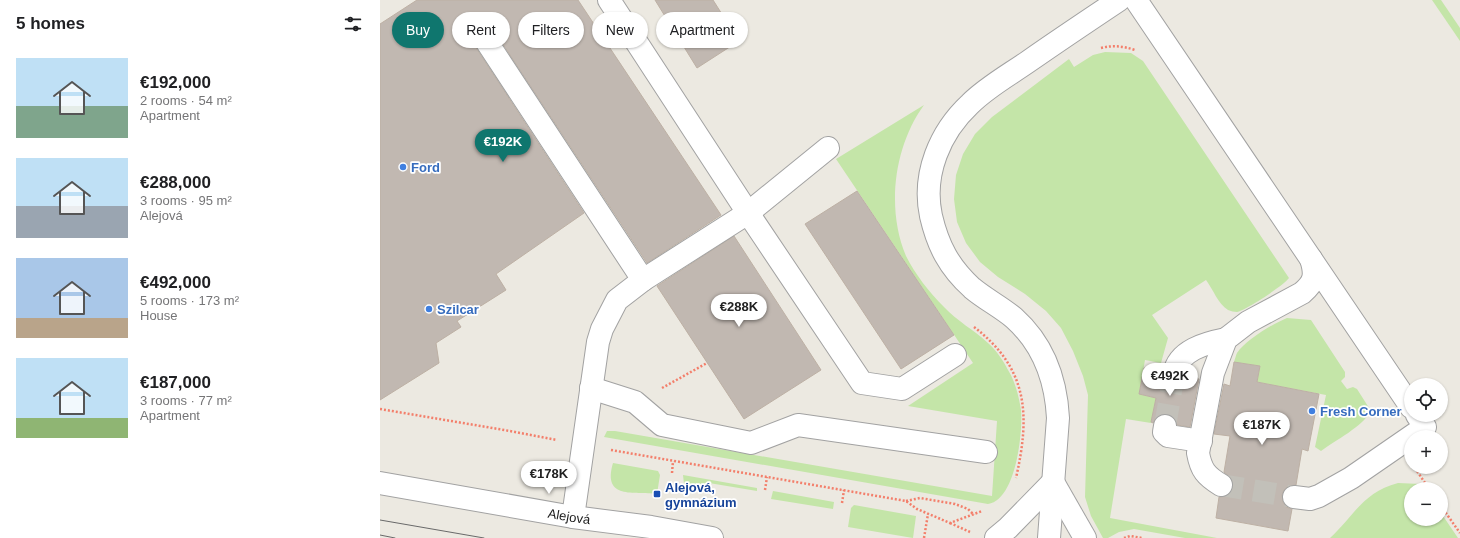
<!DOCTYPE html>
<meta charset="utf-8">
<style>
:root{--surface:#fff;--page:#f2f2f2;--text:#202124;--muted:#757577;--accent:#0f766e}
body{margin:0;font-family:Arial,sans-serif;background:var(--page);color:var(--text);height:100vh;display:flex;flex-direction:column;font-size:15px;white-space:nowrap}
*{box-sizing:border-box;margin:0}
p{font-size:13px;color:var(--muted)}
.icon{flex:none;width:22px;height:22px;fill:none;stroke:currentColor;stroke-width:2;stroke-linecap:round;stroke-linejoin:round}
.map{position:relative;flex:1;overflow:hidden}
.sheet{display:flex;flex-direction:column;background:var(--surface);width:380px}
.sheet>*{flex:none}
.hud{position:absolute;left:12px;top:12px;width:380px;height:36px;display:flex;gap:8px}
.tools{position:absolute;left:1024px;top:378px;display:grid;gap:8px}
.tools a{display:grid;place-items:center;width:44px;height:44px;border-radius:50%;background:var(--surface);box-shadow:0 1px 3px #0004;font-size:20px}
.price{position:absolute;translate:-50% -34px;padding:0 9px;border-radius:14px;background:#fff;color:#222;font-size:13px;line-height:26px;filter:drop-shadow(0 1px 2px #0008)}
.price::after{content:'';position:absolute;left:50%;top:24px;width:12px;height:9px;margin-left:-6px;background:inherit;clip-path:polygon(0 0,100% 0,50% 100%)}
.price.active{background:var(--accent);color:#fff}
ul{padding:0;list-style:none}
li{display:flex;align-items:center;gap:12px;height:100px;padding:0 16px}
li span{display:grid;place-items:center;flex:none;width:112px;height:80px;border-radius:0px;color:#555}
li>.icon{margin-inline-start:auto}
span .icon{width:48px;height:48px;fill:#fffc;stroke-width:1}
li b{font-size:17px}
h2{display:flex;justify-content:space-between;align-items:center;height:48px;padding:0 16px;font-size:17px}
.chip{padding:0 14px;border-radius:18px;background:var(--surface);box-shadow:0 1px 3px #0004;font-size:14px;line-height:36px}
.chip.active{background:var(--accent);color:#fff}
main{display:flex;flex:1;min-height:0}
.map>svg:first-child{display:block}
.grass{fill:#c4e5a8}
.building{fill:#c1b8b1;stroke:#bdb0a4}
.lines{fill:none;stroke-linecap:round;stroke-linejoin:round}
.minor-tunnel{stroke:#c2c0b9;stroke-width:22;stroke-dasharray:22 11;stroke-linecap:butt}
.minor-casing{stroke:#a2a2a2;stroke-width:24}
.path{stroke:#f37f6b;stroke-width:2.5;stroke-dasharray:2 2;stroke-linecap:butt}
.minor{stroke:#fff;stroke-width:22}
.tram{stroke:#696969;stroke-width:1}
.shop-dot{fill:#3f7fe0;stroke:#fff;stroke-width:1.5}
.transit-dot{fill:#1a4fb4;stroke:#fff;stroke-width:1.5}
.labels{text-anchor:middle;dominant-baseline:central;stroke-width:3.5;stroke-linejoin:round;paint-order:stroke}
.shop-label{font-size:13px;font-weight:bold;fill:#366cbe;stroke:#fff;text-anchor:start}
.transit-label{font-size:13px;font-weight:bold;fill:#164399;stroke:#fff;text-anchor:start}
.street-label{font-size:13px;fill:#1b1b1b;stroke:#fff}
</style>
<main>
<section class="sheet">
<h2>5 homes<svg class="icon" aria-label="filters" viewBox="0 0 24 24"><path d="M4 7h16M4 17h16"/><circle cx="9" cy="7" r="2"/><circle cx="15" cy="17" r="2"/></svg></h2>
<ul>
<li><span style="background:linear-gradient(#bfe0f5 60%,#7fa58c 0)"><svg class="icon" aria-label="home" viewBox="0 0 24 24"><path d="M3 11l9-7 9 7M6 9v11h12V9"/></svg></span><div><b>€192,000</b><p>2 rooms · 54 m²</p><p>Apartment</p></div></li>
<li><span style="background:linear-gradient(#bfe0f5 60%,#9aa5b1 0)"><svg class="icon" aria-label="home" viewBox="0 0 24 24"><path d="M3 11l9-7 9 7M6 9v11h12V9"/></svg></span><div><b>€288,000</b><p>3 rooms · 95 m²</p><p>Alejová</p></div></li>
<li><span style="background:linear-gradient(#a9c7e8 75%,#b9a48a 0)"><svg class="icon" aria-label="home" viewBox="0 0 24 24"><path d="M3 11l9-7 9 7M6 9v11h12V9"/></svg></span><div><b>€492,000</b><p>5 rooms · 173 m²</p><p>House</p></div></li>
<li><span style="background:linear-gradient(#bfe0f5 75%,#8fb573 0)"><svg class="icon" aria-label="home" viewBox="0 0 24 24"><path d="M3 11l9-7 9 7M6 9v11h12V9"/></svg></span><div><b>€187,000</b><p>3 rooms · 77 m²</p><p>Apartment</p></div></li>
</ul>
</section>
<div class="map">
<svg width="1080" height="538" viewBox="0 0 1080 538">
<rect width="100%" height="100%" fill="#ece9e1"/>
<g class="grass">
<polygon points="1052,0 1061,0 1080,28 1080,41"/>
<path d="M725 52 751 53 763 61 909 278C903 286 866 310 857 312 854 312 851 311 848 310 838 304 833 289 826 280L772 315 788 338 781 363 765 360 759 394 776 398 771 423 746 419 730 518 837 538H805L754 529 739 532 728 538H723L711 516 705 497 708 395 703 376 693 351 681 328 666 311 645 294 618 277 600 262 586 243 577 222 574 199 576 175 583 154 595 134 612 117 689 59 694 67 713 55Z"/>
<path d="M544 105C514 146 506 209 526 256 535 274 549 292 564 307 577 321 594 330 608 343 616 350 623 360 628 370 635 381 639 397 641 410 643 432 636 500 608 504L224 437 227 431H235L612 496 617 421 528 406 593 363 456 159Z"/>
<path d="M907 318 931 320 965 372V377L961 381 967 389 973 387 977 389 991 411C982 427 956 440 941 451L935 447 946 395 877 382 880 366 854 362C855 359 856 355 857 353 866 340 892 324 907 318Z"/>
<path d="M233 463 278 471 280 475 277 494C254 491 222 500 233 463Z"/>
<polygon points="303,475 377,488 377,491 329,483 328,488 304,484"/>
<path d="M1018 483 1041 484 1045 489H1031V519H1061V513L1078 538H950C974 516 983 492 1018 483Z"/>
<polygon points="393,491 454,502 453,509 391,499"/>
<polygon points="474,505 536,516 533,538 468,527 471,508"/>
</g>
<g class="building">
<polygon points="37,0 198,0 341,215 267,263 107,20 102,16 96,15 90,16 86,22 85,28 87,34 204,213 116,274 126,290 77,321 81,327 56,343 59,363 0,400 0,24"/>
<polygon points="275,0 333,0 359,41 317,68"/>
<polygon points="477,191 574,335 521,369 425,224"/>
<polygon points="354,236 441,370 364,419 277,286"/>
<polygon points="854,362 880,366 877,382 939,394 928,451 922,449 916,485 909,486 904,490 902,495 903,502 906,507 912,509 908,531 836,518 839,497 847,496 852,491 853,486 852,479 844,472 850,436 834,434 844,384 850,386"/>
<polygon points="764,368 782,372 782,377 785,382 791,386 797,386 802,383 806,377 819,379 810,427 797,425 793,417 787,414 780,414 776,418 773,423 771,422 776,398 759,394"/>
</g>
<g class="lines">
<g class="minor-tunnel">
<polyline points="785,426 794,374"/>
<polyline points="841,485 914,497"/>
</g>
<defs>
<g id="minor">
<polyline points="229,0 368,213 482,383 522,389 575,355"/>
<polyline points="756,0 1031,407"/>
<polyline points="97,27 263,280"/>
<path d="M794 374C798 350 826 343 846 339"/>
<polyline points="211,388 255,402 282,425 371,443 418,425 606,452"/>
<polyline points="785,426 784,432 788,436 821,441"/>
<polyline points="673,482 705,538"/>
<path id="s1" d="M0 483 193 517 271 527 332 538"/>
<path d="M841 485C826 476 821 470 818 453L833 373 846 339 868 322 922 293C935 282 936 275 931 259"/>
<polyline points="914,497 930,499 939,496 971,478 1045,427 1037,415"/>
<polyline points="193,517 218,342 222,329 237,300 263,280 368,213 448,148"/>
<polyline points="616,538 628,528 673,482"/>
<path d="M669 538 678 418C676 380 663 344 634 318 621 307 605 299 592 288 569 267 558 246 551 216 542 174 560 132 590 104 607 87 629 75 649 61 679 40 709 20 739 0"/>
</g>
</defs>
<use href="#minor" class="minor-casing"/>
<g class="path">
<path d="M721 48C733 45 743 46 755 50"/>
<path d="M594 327C649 369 650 416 636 478"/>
<polyline points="282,388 327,363"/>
<polyline points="0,409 130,431 177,440"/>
<polyline points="231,450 526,501 537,509 570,523 602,511"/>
<polyline points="1035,468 1049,489"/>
<polyline points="292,473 293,461"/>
<polyline points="385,490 387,477"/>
<polyline points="526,501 540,498 575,504 588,509 594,515"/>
<polyline points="462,503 464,490"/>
<polyline points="1061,506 1080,533"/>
<polyline points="570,523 590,532"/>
<polyline points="544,538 548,514"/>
<polyline points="744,538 750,536 762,538"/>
</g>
<use href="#minor" class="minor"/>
<g class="tram">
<polyline points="0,520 104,538"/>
<polyline points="0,535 15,538"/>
</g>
</g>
<g class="shop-dot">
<circle cx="23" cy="167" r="4"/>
<circle cx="49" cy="309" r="4"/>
<circle cx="932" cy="411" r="4"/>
</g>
<rect class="transit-dot" x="273" y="490" width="8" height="8" rx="2"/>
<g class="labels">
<g class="shop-label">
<text x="31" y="167">Ford</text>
<text x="57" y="309">Szilcar</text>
<text x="940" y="411">Fresh Corner</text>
</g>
<g class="transit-label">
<text x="285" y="487">Alejová,<tspan x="285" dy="15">gymnázium</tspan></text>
</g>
<g class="street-label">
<text stroke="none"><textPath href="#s1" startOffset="192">Alejová</textPath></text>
</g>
</g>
</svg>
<div class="tools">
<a><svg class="icon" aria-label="locate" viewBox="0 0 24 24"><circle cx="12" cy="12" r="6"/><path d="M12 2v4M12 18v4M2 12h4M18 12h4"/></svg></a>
<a>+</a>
<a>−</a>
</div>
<b class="price active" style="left:123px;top:163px">€192K</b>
<b class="price" style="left:359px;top:328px">€288K</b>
<b class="price" style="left:790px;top:397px">€492K</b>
<b class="price" style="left:882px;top:446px">€187K</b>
<b class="price" style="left:169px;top:495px">€178K</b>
<div class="hud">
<a class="chip active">Buy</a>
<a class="chip">Rent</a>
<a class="chip">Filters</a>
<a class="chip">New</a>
<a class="chip">Apartment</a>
</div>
</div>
</main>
